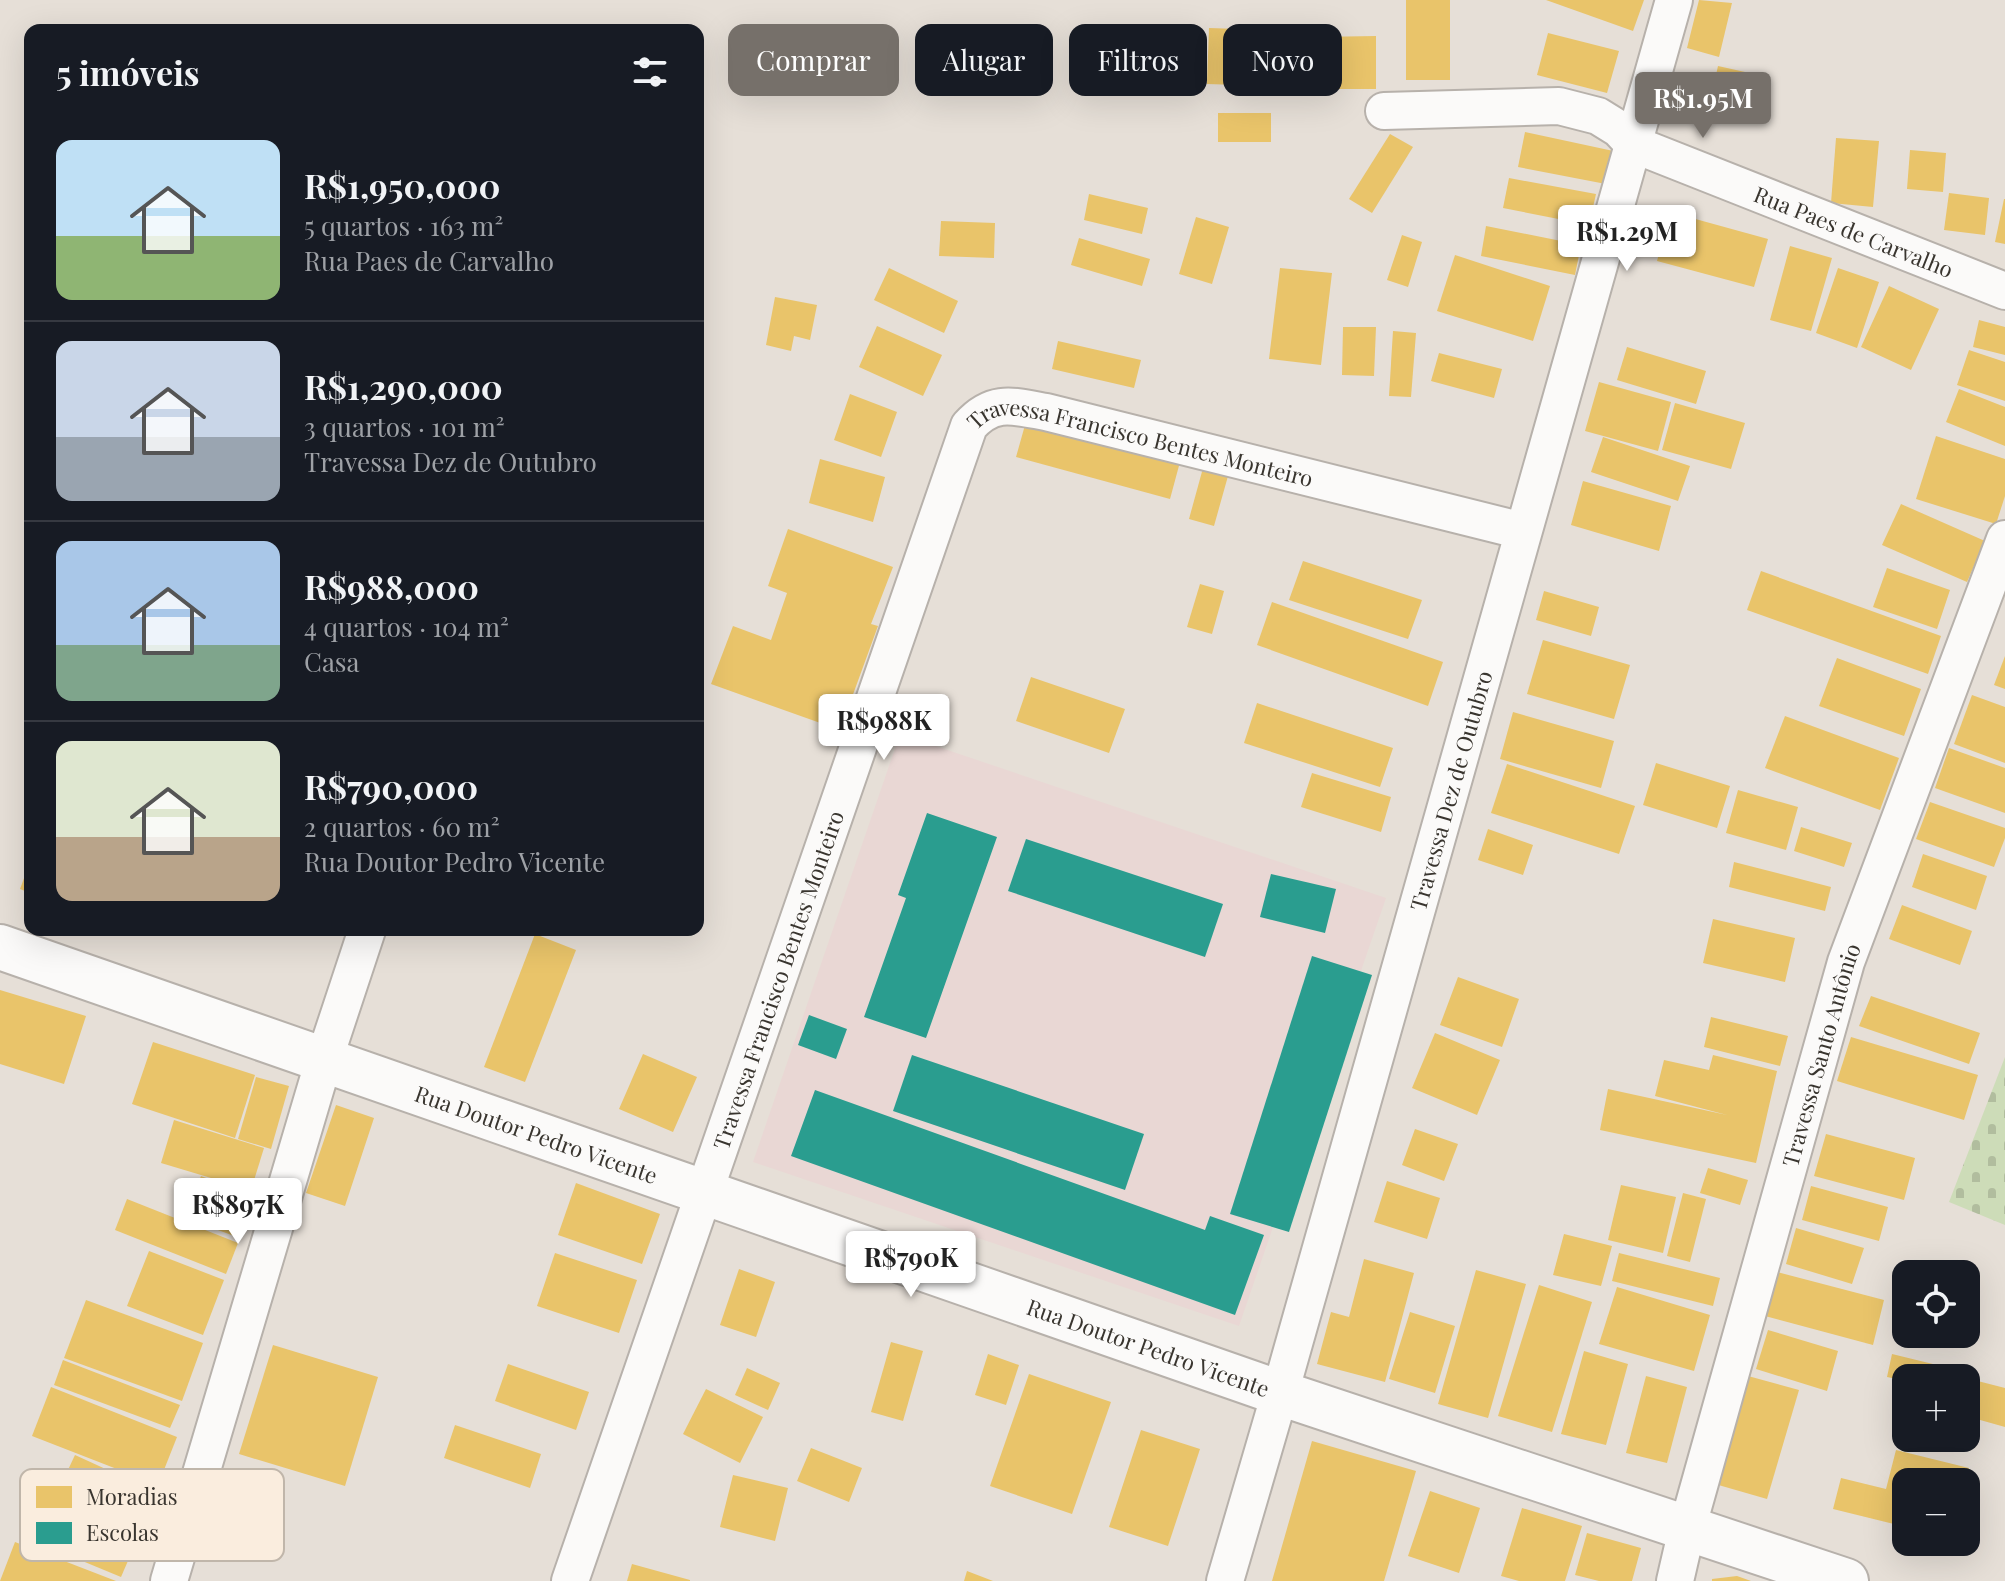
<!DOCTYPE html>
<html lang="pt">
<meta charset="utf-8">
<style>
:root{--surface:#171b24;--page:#20242c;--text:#f1f3f6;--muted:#9ea1a6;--line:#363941;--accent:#76706a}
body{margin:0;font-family:"Playfair Display",serif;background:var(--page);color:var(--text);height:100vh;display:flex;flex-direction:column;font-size:30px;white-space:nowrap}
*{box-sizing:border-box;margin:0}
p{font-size:26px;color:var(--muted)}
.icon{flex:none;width:44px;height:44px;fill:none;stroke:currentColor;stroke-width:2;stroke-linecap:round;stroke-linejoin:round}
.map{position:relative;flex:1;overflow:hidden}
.sheet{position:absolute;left:24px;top:24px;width:680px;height:912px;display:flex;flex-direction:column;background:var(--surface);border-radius:16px;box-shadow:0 8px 32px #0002}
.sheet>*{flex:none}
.hud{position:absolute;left:728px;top:24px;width:760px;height:72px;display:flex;gap:16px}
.buttons{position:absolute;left:1892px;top:1260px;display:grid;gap:16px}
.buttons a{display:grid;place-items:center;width:88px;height:88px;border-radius:16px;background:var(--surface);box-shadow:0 8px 32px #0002;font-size:40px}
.price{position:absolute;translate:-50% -68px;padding:0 18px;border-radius:8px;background:#fff;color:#222;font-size:26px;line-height:52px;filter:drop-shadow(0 2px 4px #0008)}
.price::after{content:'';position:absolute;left:50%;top:48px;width:24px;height:18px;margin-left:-12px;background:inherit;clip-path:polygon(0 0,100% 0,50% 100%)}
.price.active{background:var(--accent);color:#fff}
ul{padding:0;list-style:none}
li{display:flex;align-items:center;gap:24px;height:200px;padding:0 32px}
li+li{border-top:2px solid var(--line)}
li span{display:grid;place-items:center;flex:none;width:224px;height:160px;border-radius:16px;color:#555}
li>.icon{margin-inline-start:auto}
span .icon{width:96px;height:96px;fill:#fffc;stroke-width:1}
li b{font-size:34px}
h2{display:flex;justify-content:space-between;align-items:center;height:96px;padding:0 32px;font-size:34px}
.pill{padding:0 28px;border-radius:16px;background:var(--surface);box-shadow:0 8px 32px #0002;font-size:28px;line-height:72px}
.pill.active{background:var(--accent);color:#fff}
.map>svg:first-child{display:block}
.education{fill:#e9d7d4}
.cemetery{fill:url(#cemetery-stones)}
.homes{fill:#e9c46a}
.schools{fill:#2a9d8f}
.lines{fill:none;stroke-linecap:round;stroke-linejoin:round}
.street-casing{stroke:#b7b1ab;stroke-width:40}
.secondary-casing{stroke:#b7b1ab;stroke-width:48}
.street{stroke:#fbfaf9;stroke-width:36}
.secondary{stroke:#fbfaf9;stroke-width:44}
.labels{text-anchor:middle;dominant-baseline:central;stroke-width:8;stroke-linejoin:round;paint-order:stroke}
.street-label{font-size:22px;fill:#39352f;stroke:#faedde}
.key{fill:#faedde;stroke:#c0b6aa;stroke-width:2}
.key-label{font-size:22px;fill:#39352f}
</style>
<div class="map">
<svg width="2005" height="1581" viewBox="0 0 2005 1581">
<defs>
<pattern id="cemetery-stones" width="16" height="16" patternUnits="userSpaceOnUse" patternTransform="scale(2)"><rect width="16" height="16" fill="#cddcb8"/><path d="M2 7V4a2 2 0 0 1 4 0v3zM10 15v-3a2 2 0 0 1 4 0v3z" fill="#b1bd9e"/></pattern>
</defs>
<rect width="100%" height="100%" fill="#e6dfd7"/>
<polygon class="education" points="900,734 1386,898 1239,1326 753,1162"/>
<polygon class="cemetery" points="2005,1057 2005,1225 1949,1202"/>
<g class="homes">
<rect x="1406" y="0" width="44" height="80"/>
<polygon points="1546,0 1644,0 1633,31"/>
<polygon points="1699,0 1732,3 1719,57 1687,48"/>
<polygon points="1209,28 1269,30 1268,86 1207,84"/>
<polygon points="1548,33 1619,51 1607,93 1537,75"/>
<polygon points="1376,36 1376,89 1317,89 1317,37"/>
<polygon points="1718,66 1763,76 1753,121 1708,111"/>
<rect x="1218" y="113" width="53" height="29"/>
<polygon points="1525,132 1618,152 1611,185 1518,167"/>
<polygon points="1390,134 1413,147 1372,213 1349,199"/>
<polygon points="1836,138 1879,141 1873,207 1831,203"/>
<polygon points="1910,150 1946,153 1943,192 1907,189"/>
<polygon points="1509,178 1596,194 1589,225 1503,208"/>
<polygon points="1949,193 1989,198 1985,235 1944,230"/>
<polygon points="1089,194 1148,208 1142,234 1084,220"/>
<polygon points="2004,199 2005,199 2005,244 1995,242"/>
<polygon points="1670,212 1768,239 1754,287 1657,261"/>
<polygon points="1196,217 1229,227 1212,284 1179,274"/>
<polygon points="941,221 995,223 994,258 939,256"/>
<polygon points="1486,226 1581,245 1575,275 1481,256"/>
<polygon points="1402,235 1422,242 1408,287 1387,280"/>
<polygon points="1079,238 1150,259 1142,286 1071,265"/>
<polygon points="1790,246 1832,258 1811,331 1770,320"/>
<polygon points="1455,255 1550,286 1533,341 1437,311"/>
<polygon points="889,268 958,301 944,333 874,300"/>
<polygon points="1280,268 1332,273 1321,365 1269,359"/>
<polygon points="1838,268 1879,282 1857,348 1816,333"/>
<polygon points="1889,286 1939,309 1911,370 1861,347"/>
<polygon points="775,297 817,305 810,340 794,336 791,351 766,345"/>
<polygon points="1979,320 2005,327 2005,355 1973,347"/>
<polygon points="877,326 942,355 923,396 859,367"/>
<polygon points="1343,327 1376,327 1374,376 1342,375"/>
<polygon points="1393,331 1416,333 1411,397 1389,396"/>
<polygon points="1058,341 1141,360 1134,388 1052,369"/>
<polygon points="1627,347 1706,371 1696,404 1617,380"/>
<polygon points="1969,350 2005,362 2005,401 1957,385"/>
<polygon points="1439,353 1502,369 1494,398 1431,381"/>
<polygon points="1599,382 1671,402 1658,451 1585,431"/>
<polygon points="1959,389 2005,407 2005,446 1946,422"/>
<polygon points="850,394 897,412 881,457 834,440"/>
<polygon points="1675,403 1745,423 1731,469 1662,450"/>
<polygon points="1027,418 1180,462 1170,499 1016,457"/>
<polygon points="1936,436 2005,459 2005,496 1996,524 1916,499"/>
<polygon points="1603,437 1690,466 1678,501 1591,472"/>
<polygon points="820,459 885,477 873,522 809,503"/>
<polygon points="1203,468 1228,476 1214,526 1189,519"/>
<polygon points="1583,481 1671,506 1659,551 1571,525"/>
<polygon points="1901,504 1985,541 1967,582 1882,545"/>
<polygon points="788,529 893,567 871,624 878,626 840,730 711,684 733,626 771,640 787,593 768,586"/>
<polygon points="1303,561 1422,600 1408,639 1289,600"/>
<polygon points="1887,568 1950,590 1937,629 1873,607"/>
<polygon points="1761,571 1941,636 1928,674 1747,610"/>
<polygon points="1200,584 1224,591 1212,634 1187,627"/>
<polygon points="1544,591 1599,607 1591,636 1536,620"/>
<polygon points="1272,602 1443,662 1428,706 1257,645"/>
<polygon points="1543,640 1630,665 1614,719 1527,694"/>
<polygon points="2005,656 2005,689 1994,685"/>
<polygon points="1837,658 1921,689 1904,736 1819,706"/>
<polygon points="1031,677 1125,709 1109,753 1016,721"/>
<polygon points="1972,695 2005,707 2005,763 1954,744"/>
<polygon points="1257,703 1393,748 1380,787 1244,743"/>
<polygon points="1513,712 1614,741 1601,788 1500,759"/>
<polygon points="1785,716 1899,758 1880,810 1765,768"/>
<polygon points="1949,748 2005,768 2005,813 1935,788"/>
<polygon points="1656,763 1730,786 1717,828 1643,805"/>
<polygon points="1507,764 1635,806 1619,854 1491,813"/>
<polygon points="1312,773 1391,797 1381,832 1301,807"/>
<polygon points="1738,790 1798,807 1786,850 1726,833"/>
<polygon points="1930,802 2005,828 2005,838 1994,867 1916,839"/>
<polygon points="1801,827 1852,843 1844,867 1794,851"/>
<polygon points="1488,829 1533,845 1523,875 1478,860"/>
<polygon points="1923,854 1987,876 1976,910 1912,887"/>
<polygon points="30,862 30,893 20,889"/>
<polygon points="1734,862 1831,887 1825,911 1729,887"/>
<polygon points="1902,905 1972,931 1960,965 1889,939"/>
<polygon points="1713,919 1795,938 1785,982 1703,963"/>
<polygon points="535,934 576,950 525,1082 484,1067"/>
<polygon points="1458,977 1519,999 1502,1047 1440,1025"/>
<polygon points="0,990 86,1016 64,1084 0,1064"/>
<polygon points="1871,996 1980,1033 1969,1064 1859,1026"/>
<polygon points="1711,1017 1788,1036 1780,1066 1704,1047"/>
<polygon points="1435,1033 1500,1060 1477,1115 1412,1088"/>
<polygon points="1851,1037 1978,1075 1964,1120 1837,1081"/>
<polygon points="153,1042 255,1075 235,1138 132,1104"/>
<polygon points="643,1054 697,1077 673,1132 619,1109"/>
<polygon points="1713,1055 1777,1071 1756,1163 1600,1130 1608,1089 1727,1115 1655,1096 1664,1060 1709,1070"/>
<polygon points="256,1077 289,1086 271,1149 238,1139"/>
<polygon points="336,1105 374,1118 345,1206 306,1193"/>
<polygon points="174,1120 264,1148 251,1190 161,1163"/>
<polygon points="1415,1129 1458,1144 1444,1181 1402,1165"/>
<polygon points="1826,1134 1915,1158 1904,1200 1814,1176"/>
<polygon points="1708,1168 1748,1180 1740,1205 1700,1193"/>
<polygon points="201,1176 253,1196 237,1237 185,1218"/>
<polygon points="1387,1181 1440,1198 1427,1239 1374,1222"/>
<polygon points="576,1183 660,1214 642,1264 558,1235"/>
<polygon points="1621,1185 1676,1197 1663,1253 1608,1240"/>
<polygon points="1811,1186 1888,1207 1879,1241 1802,1220"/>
<polygon points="1683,1193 1706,1199 1690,1262 1667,1256"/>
<polygon points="127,1199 238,1243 226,1274 115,1230"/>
<polygon points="1796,1228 1864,1248 1852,1284 1786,1264"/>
<polygon points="1564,1234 1612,1246 1601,1286 1553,1275"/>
<polygon points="149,1251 224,1280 203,1335 127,1306"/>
<polygon points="555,1253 637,1280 619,1333 537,1306"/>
<polygon points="1619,1253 1720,1278 1713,1306 1612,1281"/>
<polygon points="1364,1259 1414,1273 1385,1382 1317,1364 1331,1312 1349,1317"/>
<polygon points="739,1269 775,1282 756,1337 720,1325"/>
<polygon points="1476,1270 1526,1284 1488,1418 1438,1404"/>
<polygon points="1777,1272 1884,1300 1873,1345 1765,1316"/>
<polygon points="1539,1285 1592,1302 1552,1432 1498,1416"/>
<polygon points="1617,1287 1710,1315 1694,1371 1599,1344"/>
<polygon points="86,1300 203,1343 182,1401 64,1358"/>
<polygon points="1410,1312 1455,1326 1435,1393 1389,1379"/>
<polygon points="1768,1330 1838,1351 1827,1391 1756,1369"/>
<polygon points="891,1342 923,1351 903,1421 871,1412"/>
<polygon points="273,1345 378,1377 345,1486 239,1454"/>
<polygon points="1584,1351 1628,1364 1606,1445 1561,1434"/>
<polygon points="988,1354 1019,1365 1006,1405 975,1395"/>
<polygon points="1892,1354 1937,1365 1934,1378 1906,1378 1906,1381 1887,1377"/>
<polygon points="63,1360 180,1405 170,1428 54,1385"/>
<polygon points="508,1364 589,1392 576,1430 495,1401"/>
<polygon points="747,1368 780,1383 768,1410 735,1395"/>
<polygon points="1029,1374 1111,1402 1072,1514 990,1486"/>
<polygon points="1646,1376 1687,1387 1667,1463 1626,1453"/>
<polygon points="1748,1376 1799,1390 1767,1499 1715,1484"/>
<polygon points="1966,1378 2005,1388 2005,1427 1966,1416"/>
<polygon points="51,1387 177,1437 158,1485 32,1436"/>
<polygon points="706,1389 763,1417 740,1463 683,1434"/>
<polygon points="455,1425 541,1454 530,1488 444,1458"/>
<polygon points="1141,1430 1200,1449 1168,1546 1109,1527"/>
<polygon points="1312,1441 1416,1471 1384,1581 1272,1581"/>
<polygon points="811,1448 862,1468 849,1502 797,1481"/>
<polygon points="1896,1450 1969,1468 1966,1482 1906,1482 1906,1527 1833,1509 1841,1478 1886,1489"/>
<polygon points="75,1455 156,1492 141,1526 59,1489"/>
<polygon points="733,1475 788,1488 775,1541 720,1527"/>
<polygon points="1430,1491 1480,1508 1459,1573 1408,1556"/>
<polygon points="82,1508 140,1533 121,1577 63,1553"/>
<polygon points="1522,1508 1582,1526 1565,1581 1519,1581 1501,1576"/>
<polygon points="1587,1533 1641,1548 1632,1581 1599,1581 1575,1575"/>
<polygon points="15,1542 116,1581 0,1581"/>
<polygon points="632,1564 690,1580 690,1581 627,1581"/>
<polygon points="967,1571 993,1581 964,1581"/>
<polygon points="1737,1576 1751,1581 1712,1581 1712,1579"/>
</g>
<g class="schools">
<polygon points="927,813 997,837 926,1038 864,1017 906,898 898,895"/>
<polygon points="1026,839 1223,904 1205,957 1008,891"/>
<polygon points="1271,874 1336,889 1325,933 1260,917"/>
<polygon points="1312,956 1372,975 1289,1232 1230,1214"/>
<polygon points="809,1015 847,1029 836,1059 798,1045"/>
<polygon points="912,1055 1144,1134 1125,1190 893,1111"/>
<polygon points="815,1090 1205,1230 1210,1216 1264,1235 1235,1315 791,1156"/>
</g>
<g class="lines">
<defs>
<g id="street">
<path id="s1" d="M1384 111 1559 106 1598 116 1619 129 1633 144 2005 291"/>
<polyline points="169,1581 324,1060 367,930"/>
<path id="s2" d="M570 1581 969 426C993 399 1013 406 1046 412L1523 531"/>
<path id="s3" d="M1225 1581 1280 1393 1674 0"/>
<path id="s4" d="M1675 1581 1687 1529 1846 962 2005 539"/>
</g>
<g id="secondary">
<path id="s5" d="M0 947 1280 1393 1846 1581"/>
</g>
</defs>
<use href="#street" class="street-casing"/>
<use href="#secondary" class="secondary-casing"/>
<use href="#street" class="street"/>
<use href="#secondary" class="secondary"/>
</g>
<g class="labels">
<g class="street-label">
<text stroke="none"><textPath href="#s1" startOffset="498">Rua Paes de Carvalho</textPath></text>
<text stroke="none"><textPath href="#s2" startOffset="1402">Travessa Francisco Bentes Monteiro</textPath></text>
<text stroke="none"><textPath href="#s3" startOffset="822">Travessa Dez de Outubro</textPath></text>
<text stroke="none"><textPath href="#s2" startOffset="636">Travessa Francisco Bentes Monteiro</textPath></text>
<text stroke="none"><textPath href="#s4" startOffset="546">Travessa Santo Antônio</textPath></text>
<text stroke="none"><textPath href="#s5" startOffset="568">Rua Doutor Pedro Vicente</textPath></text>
<text stroke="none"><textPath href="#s5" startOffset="1216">Rua Doutor Pedro Vicente</textPath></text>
</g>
</g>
<rect x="20" y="1469" width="264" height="92" rx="12" class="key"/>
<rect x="36" y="1486" width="36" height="22" fill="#e9c46a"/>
<rect x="36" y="1522" width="36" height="22" fill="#2a9d8f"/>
<g class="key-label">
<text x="86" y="1505">Moradias</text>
<text x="86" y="1541">Escolas</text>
</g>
</svg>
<div class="buttons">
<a><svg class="icon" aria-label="locate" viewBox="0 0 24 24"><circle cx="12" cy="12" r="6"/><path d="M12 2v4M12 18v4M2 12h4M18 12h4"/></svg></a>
<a>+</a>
<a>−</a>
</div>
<b class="price active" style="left:1703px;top:140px">R$1.95M</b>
<b class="price" style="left:1627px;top:273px">R$1.29M</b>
<b class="price" style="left:884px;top:762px">R$988K</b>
<b class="price" style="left:238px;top:1246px">R$897K</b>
<b class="price" style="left:911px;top:1299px">R$790K</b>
<div class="hud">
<a class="pill active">Comprar</a>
<a class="pill">Alugar</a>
<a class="pill">Filtros</a>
<a class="pill">Novo</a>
</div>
<section class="sheet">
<h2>5 imóveis<svg class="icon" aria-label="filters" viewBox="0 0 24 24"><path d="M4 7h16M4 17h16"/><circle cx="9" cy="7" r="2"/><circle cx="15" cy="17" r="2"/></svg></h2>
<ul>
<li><span style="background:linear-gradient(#bfe0f5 60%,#8fb573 0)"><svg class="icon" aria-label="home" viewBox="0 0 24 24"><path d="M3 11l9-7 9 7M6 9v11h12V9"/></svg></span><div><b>R$1,950,000</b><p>5 quartos · 163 m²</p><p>Rua Paes de Carvalho</p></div></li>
<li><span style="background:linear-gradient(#c9d6e8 60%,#9aa5b1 0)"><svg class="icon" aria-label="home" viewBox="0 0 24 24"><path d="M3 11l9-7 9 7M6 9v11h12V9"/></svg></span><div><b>R$1,290,000</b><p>3 quartos · 101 m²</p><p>Travessa Dez de Outubro</p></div></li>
<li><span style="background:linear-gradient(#a9c7e8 65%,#7fa58c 0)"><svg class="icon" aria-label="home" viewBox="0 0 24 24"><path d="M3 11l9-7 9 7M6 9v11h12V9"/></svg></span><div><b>R$988,000</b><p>4 quartos · 104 m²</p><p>Casa</p></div></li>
<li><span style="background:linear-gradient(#dfe7d0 60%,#b9a48a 0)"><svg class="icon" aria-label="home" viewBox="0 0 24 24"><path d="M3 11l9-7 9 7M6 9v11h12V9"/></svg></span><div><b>R$790,000</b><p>2 quartos · 60 m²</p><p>Rua Doutor Pedro Vicente</p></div></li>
</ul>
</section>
</div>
